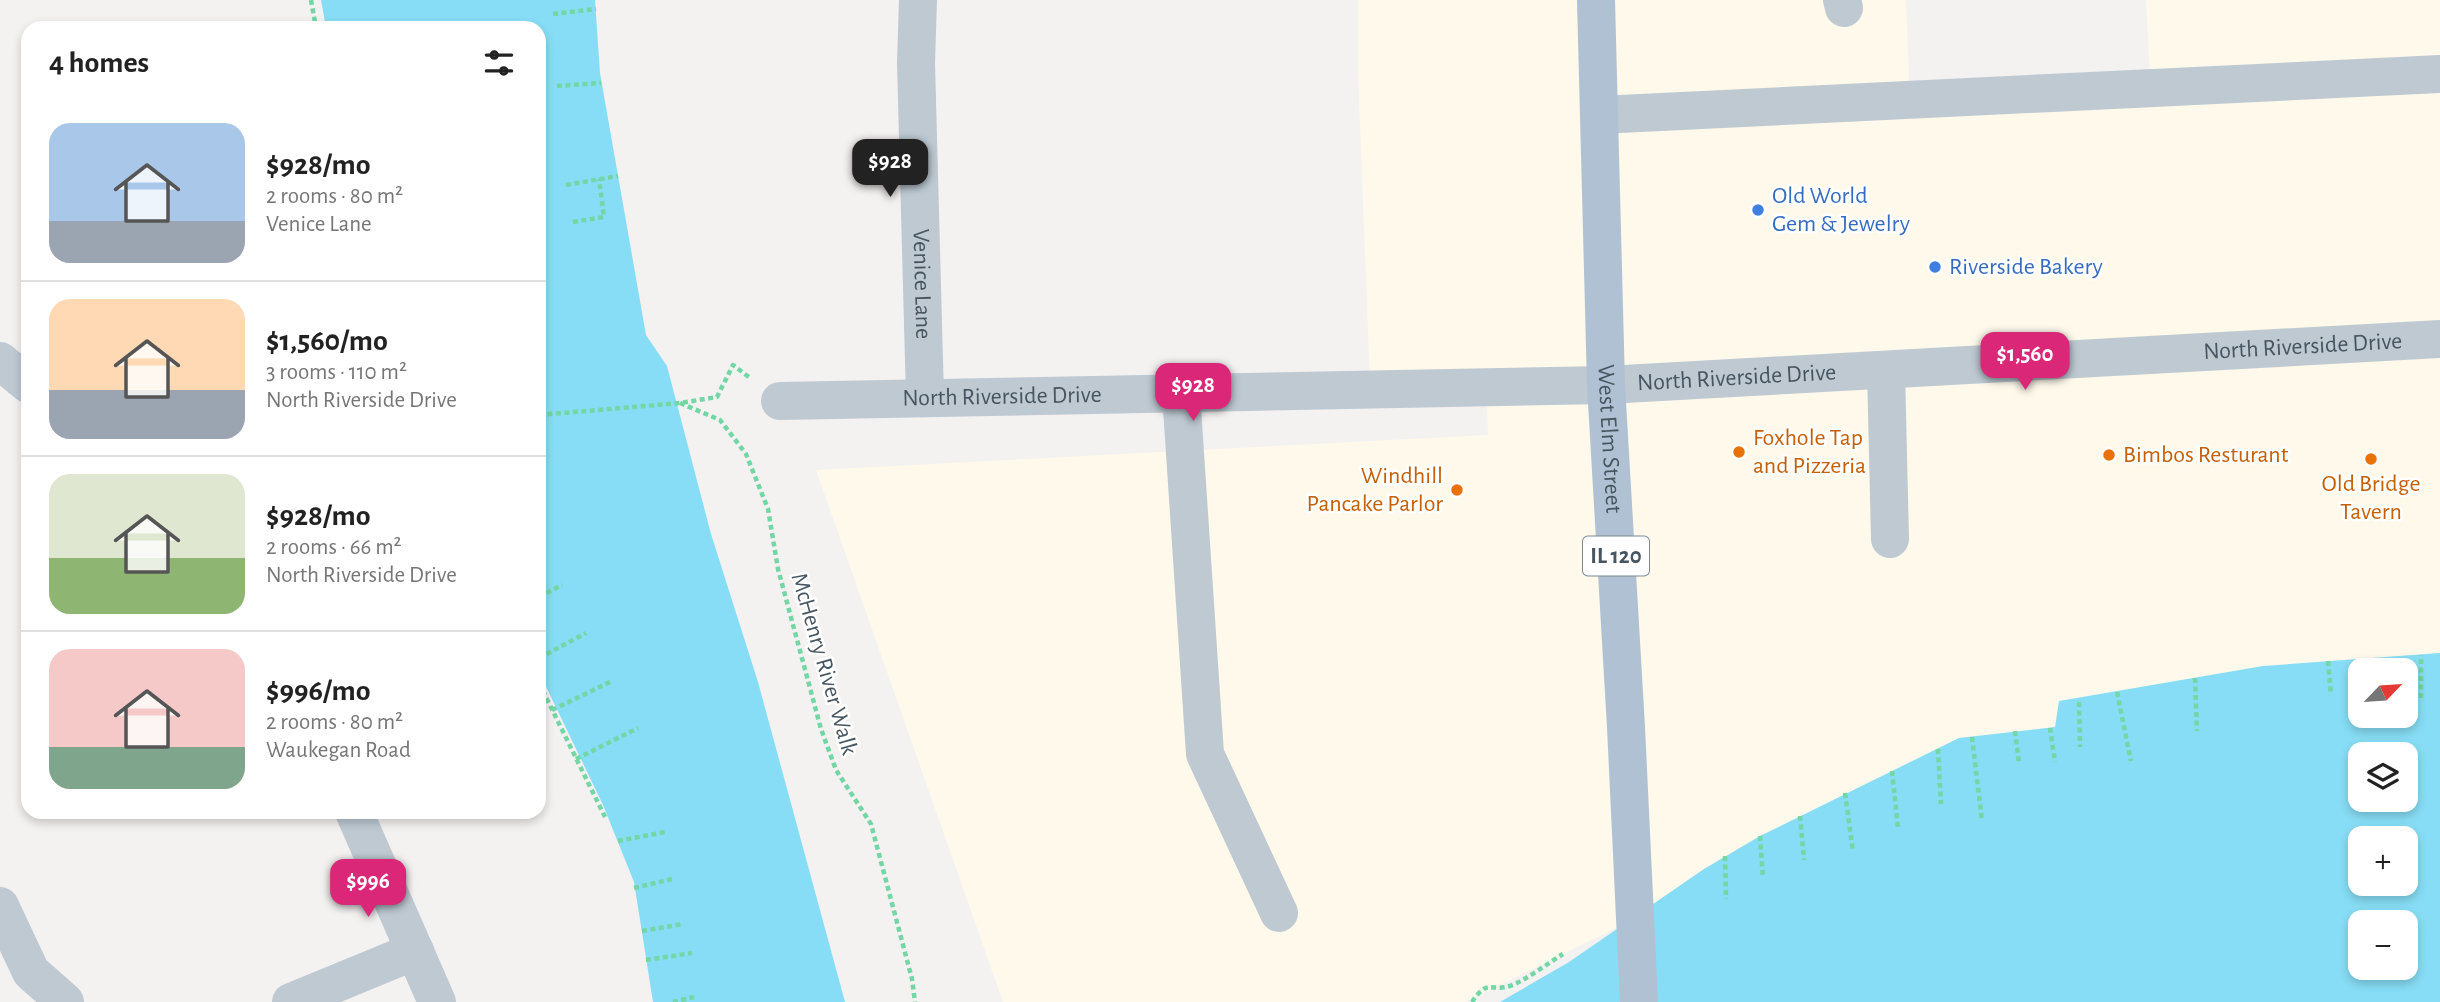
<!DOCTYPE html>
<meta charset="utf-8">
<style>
:root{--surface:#fff;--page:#f2f2f2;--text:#222;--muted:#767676;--line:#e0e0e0;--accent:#db2777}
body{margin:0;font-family:"Alegreya Sans",sans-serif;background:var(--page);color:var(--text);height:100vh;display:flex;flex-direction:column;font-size:26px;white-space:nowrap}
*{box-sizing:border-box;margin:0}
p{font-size:23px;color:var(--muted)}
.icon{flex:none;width:38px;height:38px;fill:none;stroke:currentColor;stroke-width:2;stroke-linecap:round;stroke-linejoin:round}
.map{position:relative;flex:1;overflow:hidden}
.side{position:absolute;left:21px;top:21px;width:525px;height:798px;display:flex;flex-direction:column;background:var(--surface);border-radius:21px;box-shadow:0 4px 10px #0003}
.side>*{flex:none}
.needle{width:46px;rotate:65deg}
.fabs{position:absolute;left:2348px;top:658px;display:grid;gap:14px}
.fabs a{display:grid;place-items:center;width:70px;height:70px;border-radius:14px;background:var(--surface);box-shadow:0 4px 10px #0003;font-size:35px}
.price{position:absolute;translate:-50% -60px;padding:0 16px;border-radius:14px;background:var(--accent);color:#fff;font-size:23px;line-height:46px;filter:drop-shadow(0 2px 4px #0008)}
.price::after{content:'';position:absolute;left:50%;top:42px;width:21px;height:16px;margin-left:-10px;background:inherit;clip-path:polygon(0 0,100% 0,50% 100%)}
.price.active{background:#222;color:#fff}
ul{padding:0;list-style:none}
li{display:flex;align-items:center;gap:21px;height:175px;padding:0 28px}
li+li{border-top:2px solid var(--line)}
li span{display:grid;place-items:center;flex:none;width:196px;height:140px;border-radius:21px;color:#555}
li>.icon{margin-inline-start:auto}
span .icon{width:84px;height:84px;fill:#fffc;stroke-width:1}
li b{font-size:30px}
h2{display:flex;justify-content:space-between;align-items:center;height:84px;padding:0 28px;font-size:30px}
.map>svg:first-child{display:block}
.commercial{fill:#fef9eb}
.water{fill:#87ddf5;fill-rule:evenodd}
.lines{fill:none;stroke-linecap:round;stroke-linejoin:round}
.path{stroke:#72d6a5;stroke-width:4.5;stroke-dasharray:5 3.5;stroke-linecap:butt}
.minor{stroke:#bec9d2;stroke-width:38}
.major{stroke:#afc1d2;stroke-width:38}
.shop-dot{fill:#3f7fe0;stroke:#fff;stroke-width:2.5}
.food-dot{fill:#e8710a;stroke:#fff;stroke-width:2.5}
.labels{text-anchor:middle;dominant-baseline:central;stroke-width:5;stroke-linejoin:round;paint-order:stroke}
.shield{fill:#fff;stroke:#7e8890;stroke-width:2}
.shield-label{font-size:23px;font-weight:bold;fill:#475561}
.shop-label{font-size:24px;fill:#366cbe;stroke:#fff;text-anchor:start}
.street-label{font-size:24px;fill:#475561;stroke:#fff}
.food-label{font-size:24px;fill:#c56008;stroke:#fff;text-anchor:start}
</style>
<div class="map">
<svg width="2440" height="1002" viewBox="0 0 2440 1002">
<rect width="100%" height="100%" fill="#f4f1f1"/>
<g class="commercial">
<polygon points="1358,0 1589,0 1597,374 1370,382 1358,73"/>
<polygon points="1606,0 1906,0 1910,108 2151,95 2146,0 2440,0 2440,334 1620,372"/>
<polygon points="2440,350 2440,653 2328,661 2055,727 1959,738 1704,869 1647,908 1621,396"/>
<polygon points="1487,403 1588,403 1622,925 1465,1002 1003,1002 816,470 1488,435"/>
</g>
<g class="water">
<polygon points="321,0 595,0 600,73 646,335 667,366 711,534 758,682 845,1002 653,1002 634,882 603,805 539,672 539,28 326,28"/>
<path d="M2440 653V1002H1500L1569 962 1704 869 1760 836 1959 738 2055 727 2059 701 2263 666ZM2361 670H2406V716H2361ZM2361 754H2406V800H2361ZM2361 838H2406V884H2361ZM2361 922H2406V968H2361Z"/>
</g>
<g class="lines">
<g class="path">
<polyline points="311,0 316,28"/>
<polyline points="553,14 596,9"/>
<polyline points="557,86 601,83"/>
<polyline points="566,185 618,176"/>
<polyline points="573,222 604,217 599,179"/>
<polyline points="680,403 720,420 746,454 768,509 778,569 821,729 836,770 871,824 912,979 915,1002"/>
<polyline points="539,415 680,403 717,397 733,365 750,378"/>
<polyline points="539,597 562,585"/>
<polyline points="539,658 586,633"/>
<polyline points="2328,661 2331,695"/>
<polyline points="2380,670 2380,658"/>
<polyline points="2195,678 2197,731"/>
<polyline points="539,683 606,819"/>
<polyline points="2117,692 2131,761"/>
<polyline points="2421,698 2421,655"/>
<polyline points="2079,702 2080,747"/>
<polyline points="552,710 612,681"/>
<polyline points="2050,728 2055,762"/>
<polyline points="2015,731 2019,763"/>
<polyline points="1972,737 1982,821"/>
<polyline points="1938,749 1941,804"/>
<polyline points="576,759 638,728"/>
<polyline points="1892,771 1898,828"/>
<polyline points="1845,793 1853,852"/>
<polyline points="1800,816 1804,860"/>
<polyline points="1760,836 1763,878"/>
<polyline points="618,841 665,832"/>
<polyline points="1725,856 1726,899"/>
<polyline points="634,888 672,879"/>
<polyline points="642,931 683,924"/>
<polyline points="646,960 692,953"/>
<polyline points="673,1002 694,997"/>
<path d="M1472 1002C1488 978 1490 992 1510 986 1526 980 1547 964 1563 954"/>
</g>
<g class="minor">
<path id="s1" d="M918 0 916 63 925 398"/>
<polyline points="1842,0 1844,8"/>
<polyline points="1599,115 2440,74"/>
<polyline points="0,361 28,384"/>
<polyline points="1886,370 1890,539"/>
<polyline points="1181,393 1205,754 1279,913"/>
<path id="s2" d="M780 401 1606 385 2440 339"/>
<polyline points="354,812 437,1002"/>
<polyline points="0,906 31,972 65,1002"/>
<polyline points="291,1002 415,951"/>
</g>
<path class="major" id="s3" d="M1596 0 1606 385 1626 727 1639 1002"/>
</g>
<g class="shop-dot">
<circle cx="1758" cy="210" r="7"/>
<circle cx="1935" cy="267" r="7"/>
</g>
<g class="food-dot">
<circle cx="1739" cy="452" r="7"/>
<circle cx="2109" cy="455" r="7"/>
<circle cx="2371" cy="459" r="7"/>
<circle cx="1457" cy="490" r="7"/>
</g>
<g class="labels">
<rect class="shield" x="1583" y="536.5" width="66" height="39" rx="5"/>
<g class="shield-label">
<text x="1616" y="556">IL 120</text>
</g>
<g class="shop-label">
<text x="1772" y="196">Old World<tspan x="1772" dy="28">Gem &amp; Jewelry</tspan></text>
<text x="1949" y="267">Riverside Bakery</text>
</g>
<g class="street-label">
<text stroke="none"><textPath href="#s1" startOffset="284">Venice Lane</textPath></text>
<text stroke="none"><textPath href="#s2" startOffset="1524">North Riverside Drive</textPath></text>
<text stroke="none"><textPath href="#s2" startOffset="957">North Riverside Drive</textPath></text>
<text stroke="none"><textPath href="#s2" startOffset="222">North Riverside Drive</textPath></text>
<text stroke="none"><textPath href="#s3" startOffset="439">West Elm Street</textPath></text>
<text transform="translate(824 664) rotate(74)">McHenry River Walk</text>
</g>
<g class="food-label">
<text x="1753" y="438">Foxhole Tap<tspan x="1753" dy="28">and Pizzeria</tspan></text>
<text x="2123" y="455">Bimbos Resturant</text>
<text x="1443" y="476" text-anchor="end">Windhill<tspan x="1443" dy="28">Pancake Parlor</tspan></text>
<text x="2371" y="484" text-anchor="middle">Old Bridge<tspan x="2371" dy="28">Tavern</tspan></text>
</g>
</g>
</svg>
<div class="fabs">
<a><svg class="needle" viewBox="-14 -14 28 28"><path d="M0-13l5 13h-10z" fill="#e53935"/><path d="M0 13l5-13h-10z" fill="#767676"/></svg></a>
<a><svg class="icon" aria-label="layers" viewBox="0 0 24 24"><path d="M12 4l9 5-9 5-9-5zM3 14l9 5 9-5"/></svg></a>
<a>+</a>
<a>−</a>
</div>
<b class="price active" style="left:890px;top:199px">$928</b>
<b class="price" style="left:2025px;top:392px">$1,560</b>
<b class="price" style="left:1193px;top:423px">$928</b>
<b class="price" style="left:368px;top:919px">$996</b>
<section class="side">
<h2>4 homes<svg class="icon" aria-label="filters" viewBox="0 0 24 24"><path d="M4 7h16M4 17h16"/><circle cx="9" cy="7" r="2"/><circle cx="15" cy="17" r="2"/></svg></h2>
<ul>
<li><span style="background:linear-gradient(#a9c7e8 70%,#9aa5b1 0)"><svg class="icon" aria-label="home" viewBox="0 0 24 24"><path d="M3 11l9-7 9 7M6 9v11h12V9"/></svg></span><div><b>$928/mo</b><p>2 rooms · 80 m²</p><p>Venice Lane</p></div></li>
<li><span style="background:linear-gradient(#ffd9b3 65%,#9aa5b1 0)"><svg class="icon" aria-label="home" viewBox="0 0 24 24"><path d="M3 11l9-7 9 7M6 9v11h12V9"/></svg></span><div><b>$1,560/mo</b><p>3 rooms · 110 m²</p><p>North Riverside Drive</p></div></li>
<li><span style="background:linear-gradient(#dfe7d0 60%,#8fb573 0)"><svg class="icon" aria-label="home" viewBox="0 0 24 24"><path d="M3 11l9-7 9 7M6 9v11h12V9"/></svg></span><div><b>$928/mo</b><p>2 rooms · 66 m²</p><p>North Riverside Drive</p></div></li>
<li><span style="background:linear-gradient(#f6c9c9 70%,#7fa58c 0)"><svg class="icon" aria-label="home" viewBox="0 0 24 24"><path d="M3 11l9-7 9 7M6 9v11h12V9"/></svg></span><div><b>$996/mo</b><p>2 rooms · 80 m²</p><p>Waukegan Road</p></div></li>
</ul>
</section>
</div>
